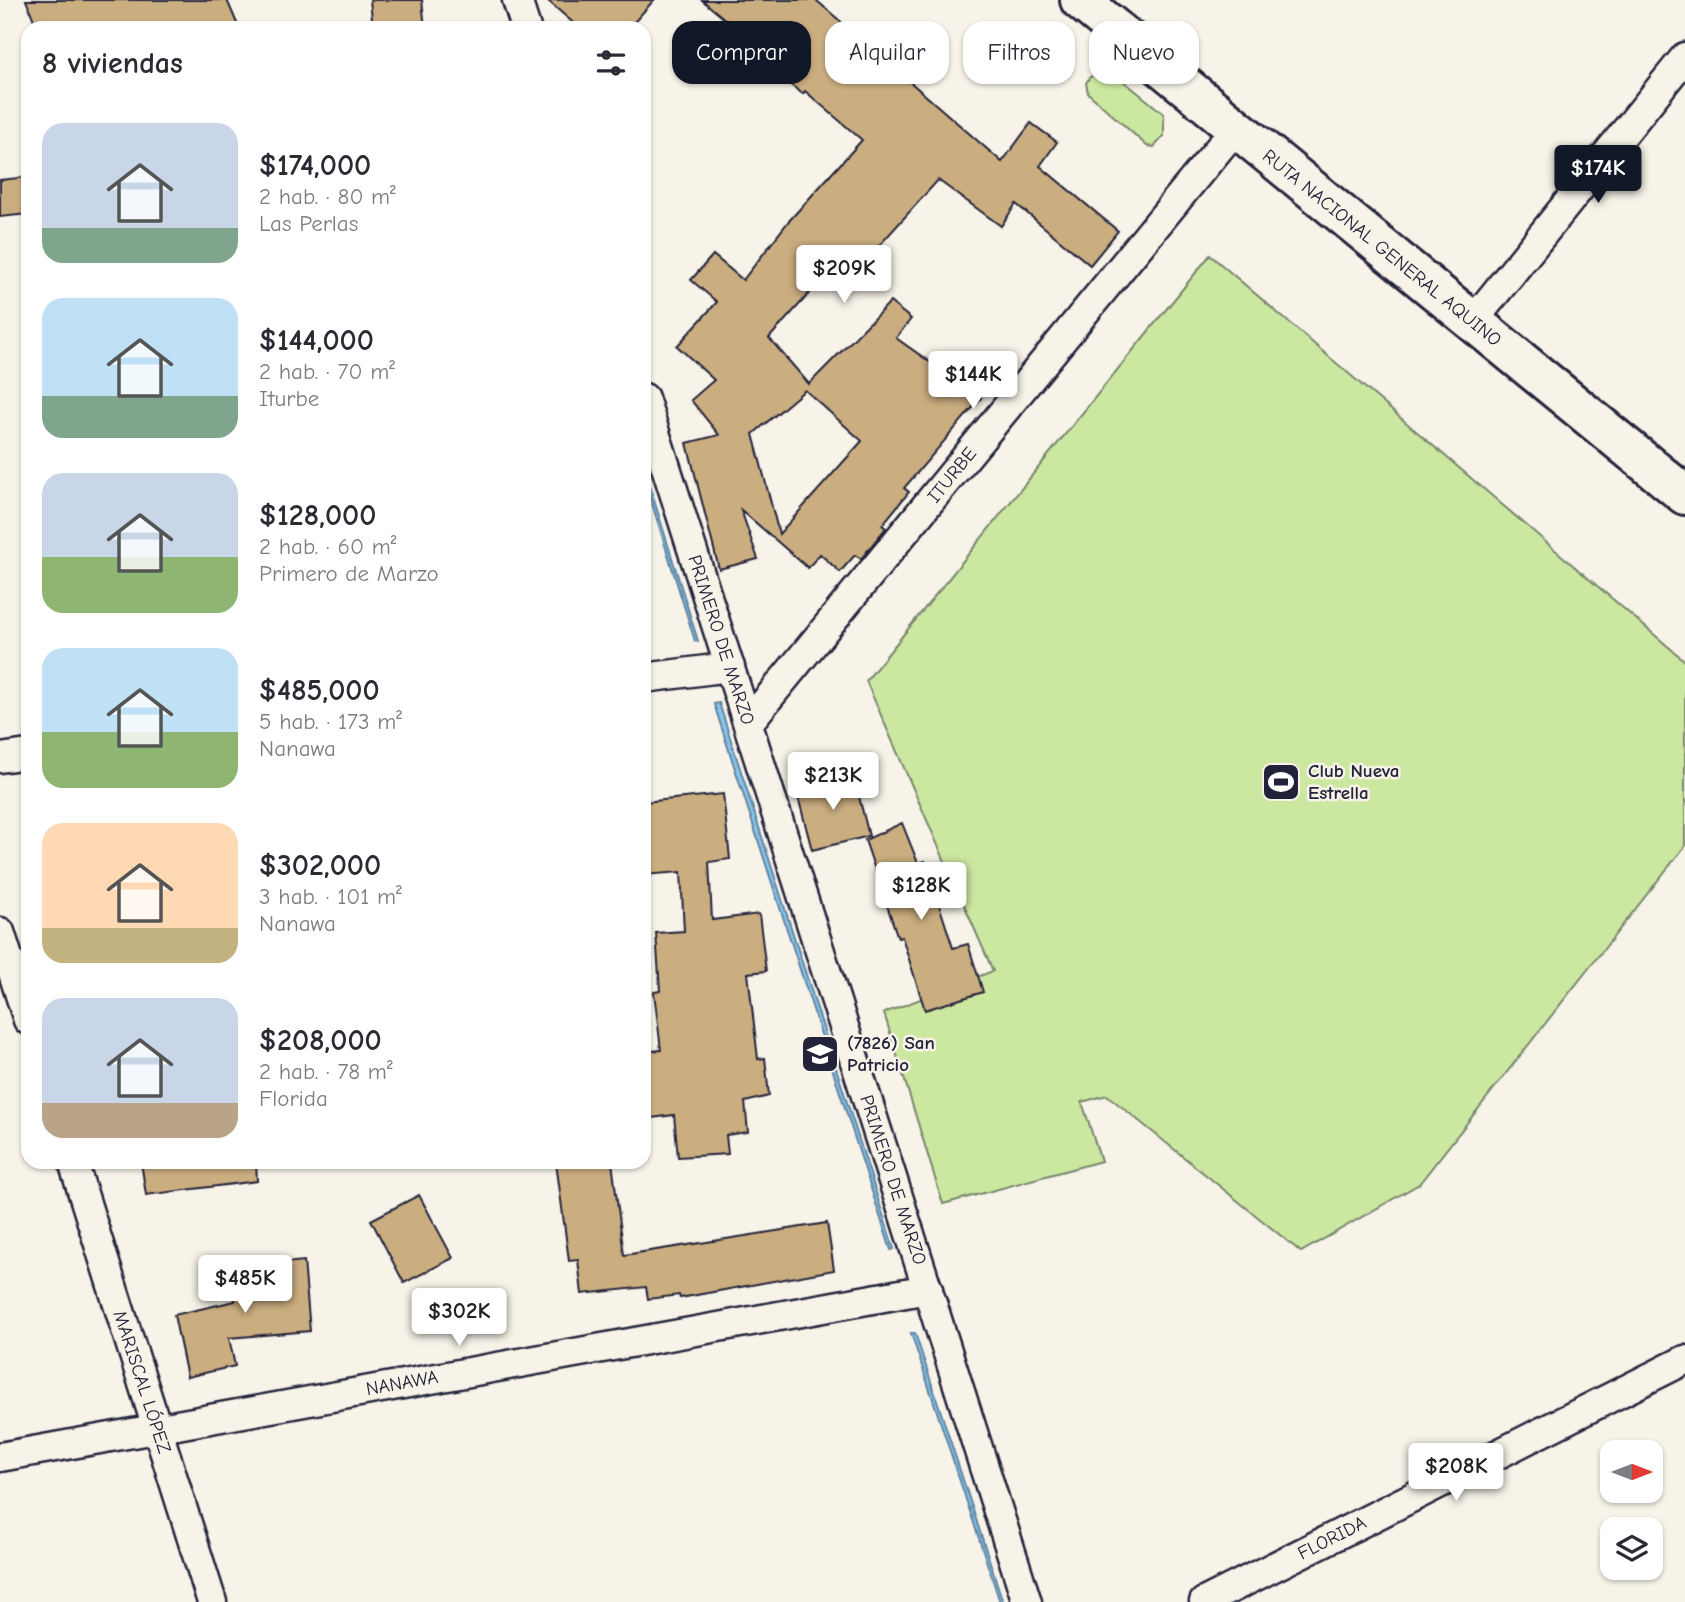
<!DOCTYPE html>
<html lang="es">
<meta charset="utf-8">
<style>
:root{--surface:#fff;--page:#f7f7f7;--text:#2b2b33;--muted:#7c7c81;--accent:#111827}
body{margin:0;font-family:"Comic Neue",sans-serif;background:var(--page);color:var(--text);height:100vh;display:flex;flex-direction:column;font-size:26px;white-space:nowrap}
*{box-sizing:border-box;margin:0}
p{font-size:23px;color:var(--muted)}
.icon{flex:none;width:38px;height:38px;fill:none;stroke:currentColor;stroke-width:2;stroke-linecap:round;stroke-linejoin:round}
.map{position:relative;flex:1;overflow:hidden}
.panel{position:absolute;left:21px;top:21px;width:630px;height:1148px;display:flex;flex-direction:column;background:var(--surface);border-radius:21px;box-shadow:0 2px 5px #0004}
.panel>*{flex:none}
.banner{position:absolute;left:672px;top:21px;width:665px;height:63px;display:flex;gap:14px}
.needle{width:46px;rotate:90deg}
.tools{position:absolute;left:1600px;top:1440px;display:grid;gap:14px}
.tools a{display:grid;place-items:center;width:63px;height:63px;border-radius:14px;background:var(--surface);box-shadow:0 2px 5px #0004;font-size:35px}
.price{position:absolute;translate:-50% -60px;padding:0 16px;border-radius:7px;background:#fff;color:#222;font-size:23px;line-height:46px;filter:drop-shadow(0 2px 4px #0008)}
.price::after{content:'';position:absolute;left:50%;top:42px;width:21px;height:16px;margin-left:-10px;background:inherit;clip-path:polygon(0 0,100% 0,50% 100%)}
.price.active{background:var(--accent);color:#fff}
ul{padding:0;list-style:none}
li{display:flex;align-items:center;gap:21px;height:175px;padding:0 21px}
li span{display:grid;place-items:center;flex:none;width:196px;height:140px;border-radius:21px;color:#555}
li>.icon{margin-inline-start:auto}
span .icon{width:84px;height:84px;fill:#fffc;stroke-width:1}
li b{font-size:30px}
h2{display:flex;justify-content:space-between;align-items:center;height:84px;padding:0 21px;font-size:30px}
.chip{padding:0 24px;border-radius:21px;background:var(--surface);box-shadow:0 2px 5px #0004;font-size:24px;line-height:63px}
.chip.active{background:var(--accent);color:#fff}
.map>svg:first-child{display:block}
.green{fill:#cce8a0;stroke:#77856e;stroke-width:2}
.water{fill:#89c5e9;stroke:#6084a3;stroke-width:2}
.building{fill:#cbae80;stroke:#22223b;stroke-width:2;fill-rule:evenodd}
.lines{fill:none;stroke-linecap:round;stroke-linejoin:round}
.street-casing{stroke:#22223b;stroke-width:33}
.highway-casing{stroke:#22223b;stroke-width:44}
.street{stroke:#f7f3e8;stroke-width:28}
.highway{stroke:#f7f3e8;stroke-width:38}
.labels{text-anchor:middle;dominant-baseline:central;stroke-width:5;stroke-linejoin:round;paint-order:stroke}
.street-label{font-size:19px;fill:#22223b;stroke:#f7f3e8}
.poi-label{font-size:19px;font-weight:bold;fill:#22223b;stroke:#f7f3e8;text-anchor:start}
</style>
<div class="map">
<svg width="1685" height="1602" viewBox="0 0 1685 1602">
<rect width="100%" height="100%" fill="#f7f3e8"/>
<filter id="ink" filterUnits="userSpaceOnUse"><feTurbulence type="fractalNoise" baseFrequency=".0143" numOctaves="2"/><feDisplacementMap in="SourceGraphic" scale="14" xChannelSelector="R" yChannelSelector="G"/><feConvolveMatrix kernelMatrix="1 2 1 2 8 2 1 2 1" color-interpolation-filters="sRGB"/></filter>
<g filter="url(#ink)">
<g class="green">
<polygon points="1103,71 1116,75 1164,114 1164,136 1154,147 1147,146 1088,93 1086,83 1090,77"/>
<polygon points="1210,255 1685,661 1685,846 1419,1184 1301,1252 1107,1095 1082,1102 1101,1161 943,1204 884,1013 993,971 866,681"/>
</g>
<g class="water">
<polygon points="644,468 698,641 695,641 644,478"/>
<polygon points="719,703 894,1249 891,1250 714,704"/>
<polygon points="911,1333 915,1333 1003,1602 1000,1602"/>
</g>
<g class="building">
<polygon points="26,0 227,0 239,28 37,28"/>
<polygon points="370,0 422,0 425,28 373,28"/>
<polygon points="547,0 654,0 629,28 579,28"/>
<path d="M702 0H816L1002 162 1031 123 1057 142 1040 166 1118 231 1090 265 1016 204 1001 226 938 180 842 287 827 274 769 338 809 384 890 302 911 319 896 338 981 398 904 488 909 492 882 525 886 528 861 559 855 555 840 572 820 554 808 568 741 510 758 559 719 569 687 443 719 435 691 400 714 380 677 346 717 302 691 280 713 255 743 280 788 222 862 140 805 91 803 94 743 50 751 41ZM805 390 862 441 779 534 753 434Z"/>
<polygon points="28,177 28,214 0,217 0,180"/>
<polygon points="853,773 869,836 812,850 796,789"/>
<polygon points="723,794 730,859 709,862 712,920 759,914 766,971 748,973 758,1059 765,1058 769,1096 745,1102 748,1132 726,1135 728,1154 678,1157 674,1115 644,1119 644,1052 661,1050 654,992 660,991 656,933 684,931 681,872 644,875 644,802"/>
<polygon points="902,823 918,863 925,861 953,948 968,944 983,992 925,1010 902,937 898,938 865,840"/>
<polygon points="141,1162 256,1162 257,1181 146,1195"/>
<polygon points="556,1162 612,1162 624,1255 827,1223 834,1270 680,1298 679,1295 648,1299 646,1287 582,1294 578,1260 569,1261"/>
<polygon points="419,1195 453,1258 404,1283 371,1220"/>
<polygon points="304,1261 310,1331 229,1338 235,1366 187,1377 174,1315 235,1301 232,1268"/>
</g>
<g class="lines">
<defs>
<g id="street">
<polyline points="517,0 526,28"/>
<polyline points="1473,321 1685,57"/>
<polyline points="644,398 1027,1602"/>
<polyline points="644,678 730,667"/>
<polyline points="748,723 1235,129"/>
<polyline points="0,758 28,754"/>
<polyline points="0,932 28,1020"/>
<polyline points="73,1162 212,1602"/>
<polyline points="0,1457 928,1289"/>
<polyline points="1204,1602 1685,1360"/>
</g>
<polyline id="highway" points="1080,0 1685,495"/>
</defs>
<use href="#street" class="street-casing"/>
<use href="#highway" class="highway-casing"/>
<use href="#street" class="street"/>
<use href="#highway" class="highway"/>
</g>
</g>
<defs>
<symbol id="stadium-square" viewBox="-11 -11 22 22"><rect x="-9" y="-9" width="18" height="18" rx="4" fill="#22223b" stroke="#f7f3e8"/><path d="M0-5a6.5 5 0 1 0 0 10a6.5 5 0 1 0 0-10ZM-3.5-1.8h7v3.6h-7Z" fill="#fff"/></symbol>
<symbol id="school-square" viewBox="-11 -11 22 22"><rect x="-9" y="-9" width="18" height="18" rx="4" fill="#22223b" stroke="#f7f3e8"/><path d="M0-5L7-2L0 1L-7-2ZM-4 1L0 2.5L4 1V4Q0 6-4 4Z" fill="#fff"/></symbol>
</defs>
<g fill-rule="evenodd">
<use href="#stadium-square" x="1259" y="760" width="44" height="44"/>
<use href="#school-square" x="798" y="1032" width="44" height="44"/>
</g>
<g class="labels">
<g class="street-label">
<text transform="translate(1382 248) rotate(39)">RUTA NACIONAL GENERAL AQUINO</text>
<text transform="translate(952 475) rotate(-51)">ITURBE</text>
<text transform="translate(721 640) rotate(72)">PRIMERO DE MARZO</text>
<text transform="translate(893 1180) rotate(72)">PRIMERO DE MARZO</text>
<text transform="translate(142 1382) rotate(72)">MARISCAL LÓPEZ</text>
<text transform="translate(402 1383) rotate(-10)">NANAWA</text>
<text transform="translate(1332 1538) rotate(-27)">FLORIDA</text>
</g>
<g class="poi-label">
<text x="1308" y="771">Club Nueva<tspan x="1308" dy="22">Estrella</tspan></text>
<text x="847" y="1043">(7826) San<tspan x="847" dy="22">Patricio</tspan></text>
</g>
</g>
</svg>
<div class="tools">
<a><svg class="needle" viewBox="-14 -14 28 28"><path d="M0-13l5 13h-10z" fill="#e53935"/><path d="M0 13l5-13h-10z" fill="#7c7c81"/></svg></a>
<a><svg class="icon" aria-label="layers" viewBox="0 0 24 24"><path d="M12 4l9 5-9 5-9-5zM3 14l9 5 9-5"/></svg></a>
</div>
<b class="price active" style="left:1598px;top:205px">$174K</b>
<b class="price" style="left:844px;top:305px">$209K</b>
<b class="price" style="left:973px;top:411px">$144K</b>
<b class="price" style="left:833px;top:812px">$213K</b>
<b class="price" style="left:921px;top:922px">$128K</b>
<b class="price" style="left:245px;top:1315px">$485K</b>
<b class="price" style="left:459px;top:1348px">$302K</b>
<b class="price" style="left:1456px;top:1503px">$208K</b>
<div class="banner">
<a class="chip active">Comprar</a>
<a class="chip">Alquilar</a>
<a class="chip">Filtros</a>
<a class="chip">Nuevo</a>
</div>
<section class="panel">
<h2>8 viviendas<svg class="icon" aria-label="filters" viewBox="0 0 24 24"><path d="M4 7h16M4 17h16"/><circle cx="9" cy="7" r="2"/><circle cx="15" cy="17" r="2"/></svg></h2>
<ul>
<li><span style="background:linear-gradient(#c9d6e8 75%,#7fa58c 0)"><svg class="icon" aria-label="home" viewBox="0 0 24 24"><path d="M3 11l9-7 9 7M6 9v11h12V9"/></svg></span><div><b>$174,000</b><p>2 hab. · 80 m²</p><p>Las Perlas</p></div></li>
<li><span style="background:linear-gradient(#bfe0f5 70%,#7fa58c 0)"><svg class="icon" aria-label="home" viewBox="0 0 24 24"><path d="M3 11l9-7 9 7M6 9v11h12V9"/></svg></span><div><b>$144,000</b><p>2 hab. · 70 m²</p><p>Iturbe</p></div></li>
<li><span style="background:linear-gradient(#c9d6e8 60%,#8fb573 0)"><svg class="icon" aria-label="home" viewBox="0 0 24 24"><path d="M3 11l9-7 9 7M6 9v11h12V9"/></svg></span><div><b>$128,000</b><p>2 hab. · 60 m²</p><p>Primero de Marzo</p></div></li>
<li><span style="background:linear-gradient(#bfe0f5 60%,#8fb573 0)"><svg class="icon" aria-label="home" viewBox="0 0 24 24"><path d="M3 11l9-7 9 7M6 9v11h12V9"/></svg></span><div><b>$485,000</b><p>5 hab. · 173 m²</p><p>Nanawa</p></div></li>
<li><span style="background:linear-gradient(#ffd9b3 75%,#c2b280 0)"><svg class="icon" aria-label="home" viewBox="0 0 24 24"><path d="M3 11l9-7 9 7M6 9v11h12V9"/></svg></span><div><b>$302,000</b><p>3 hab. · 101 m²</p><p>Nanawa</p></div></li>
<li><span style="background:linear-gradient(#c9d6e8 75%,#b9a48a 0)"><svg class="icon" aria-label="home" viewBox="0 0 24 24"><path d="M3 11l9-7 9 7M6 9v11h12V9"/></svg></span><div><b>$208,000</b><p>2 hab. · 78 m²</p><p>Florida</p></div></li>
</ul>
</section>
</div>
